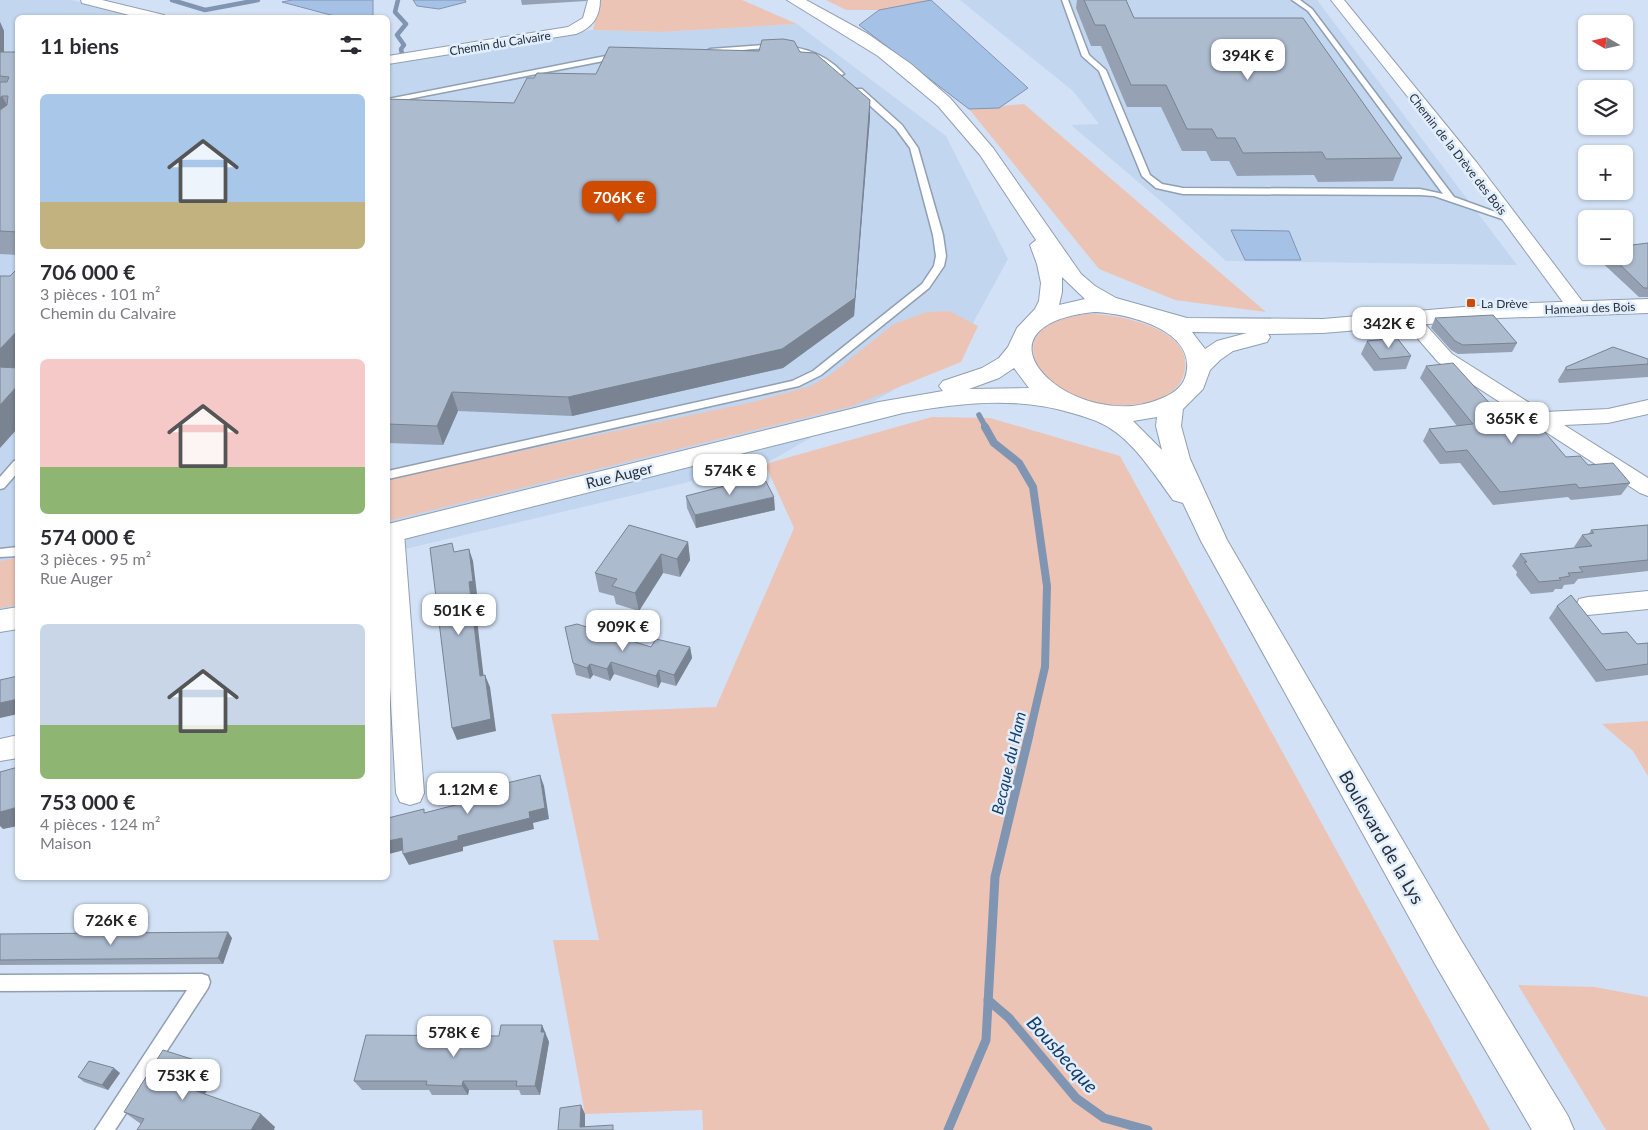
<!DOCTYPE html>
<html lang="fr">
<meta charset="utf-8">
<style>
:root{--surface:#fff;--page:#f2f2f3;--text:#2b2b33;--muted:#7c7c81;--accent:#cf4b00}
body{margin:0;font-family:Lato,sans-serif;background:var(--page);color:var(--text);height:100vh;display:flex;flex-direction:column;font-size:19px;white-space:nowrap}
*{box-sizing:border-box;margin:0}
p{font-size:16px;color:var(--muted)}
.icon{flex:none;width:28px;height:28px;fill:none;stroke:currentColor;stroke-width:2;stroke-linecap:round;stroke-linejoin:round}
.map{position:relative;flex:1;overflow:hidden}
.side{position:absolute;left:15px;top:15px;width:375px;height:865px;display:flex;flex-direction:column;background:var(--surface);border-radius:8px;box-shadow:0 1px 4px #0004}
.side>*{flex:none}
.needle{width:32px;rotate:279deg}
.fabs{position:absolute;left:1578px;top:15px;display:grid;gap:10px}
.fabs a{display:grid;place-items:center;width:55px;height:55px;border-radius:8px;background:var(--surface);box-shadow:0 1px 4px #0004;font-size:25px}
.price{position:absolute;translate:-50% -42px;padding:0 11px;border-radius:10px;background:#fff;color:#222;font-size:16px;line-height:32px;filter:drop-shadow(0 1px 2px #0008)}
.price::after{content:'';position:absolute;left:50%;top:30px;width:15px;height:11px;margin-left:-8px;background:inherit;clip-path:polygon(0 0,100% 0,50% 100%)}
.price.on{background:var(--accent);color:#fff}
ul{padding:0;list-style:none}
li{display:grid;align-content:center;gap:10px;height:265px;padding:0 25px}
li span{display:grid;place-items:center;height:155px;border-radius:8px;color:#555}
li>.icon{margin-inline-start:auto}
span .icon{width:90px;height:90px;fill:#fffc;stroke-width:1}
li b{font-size:21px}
h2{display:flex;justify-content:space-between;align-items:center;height:60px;padding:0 25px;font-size:21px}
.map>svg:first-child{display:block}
.built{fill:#c2d6f0}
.green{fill:#ecc4b6}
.water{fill:#a5c1e6;stroke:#8095b2}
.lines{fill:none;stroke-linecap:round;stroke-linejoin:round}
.stream-far3{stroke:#8095b2;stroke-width:4.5}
.stream-far2{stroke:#8095b2;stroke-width:5.5}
.stream-far1{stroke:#8095b2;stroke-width:8}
.stream{stroke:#8095b2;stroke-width:9}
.lane-casing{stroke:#919fb2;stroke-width:3}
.street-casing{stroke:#919fb2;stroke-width:2}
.secondary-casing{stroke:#919fb2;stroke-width:2}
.lane{fill:#fff;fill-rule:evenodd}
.street{fill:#fff;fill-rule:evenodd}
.secondary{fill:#fff;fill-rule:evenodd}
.wall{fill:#95a1b2}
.shaded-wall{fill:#798391}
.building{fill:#adbbcf;stroke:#798391}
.poi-dot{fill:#cf4b00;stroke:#e1eefe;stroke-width:2}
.labels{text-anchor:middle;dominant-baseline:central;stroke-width:5;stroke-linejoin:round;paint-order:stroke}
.far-street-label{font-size:12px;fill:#292f37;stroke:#e1eefe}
.far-poi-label{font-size:12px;fill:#292f37;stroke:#e1eefe;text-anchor:start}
.street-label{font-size:15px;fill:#292f37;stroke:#e1eefe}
.water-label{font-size:16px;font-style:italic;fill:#173c6a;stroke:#e1eefe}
.near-street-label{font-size:18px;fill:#292f37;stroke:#e1eefe}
.near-water-label{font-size:19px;font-style:italic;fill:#173c6a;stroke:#e1eefe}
</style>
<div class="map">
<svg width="1648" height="1130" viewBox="0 0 1648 1130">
<rect width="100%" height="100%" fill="#d2e1f5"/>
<g class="built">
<polygon points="0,0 71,0 148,17 18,18 18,629 0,632"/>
<polygon points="960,0 1317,0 1517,265 1226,261 1169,208 1071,125 1099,124 1073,91"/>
<polygon points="797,24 946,136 1008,259 956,354 765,464 388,553 388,63 593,30 662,32"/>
</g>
<g class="green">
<polygon points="600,0 742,0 797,24 662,32 593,30"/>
<polygon points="826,0 931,0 879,10 846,10"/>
<polygon points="1024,104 1266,312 1175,300 1099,269 969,109"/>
<polygon points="949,311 978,326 961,362 852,406 388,521 388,479 753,402 811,386 831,374 894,324 927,312"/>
<path d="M1086 314C1117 313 1201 329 1183 377 1179 389 1166 396 1155 400 1126 410 1088 406 1062 390 1032 371 1017 335 1060 320 1068 317 1078 316 1086 314Z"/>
<polygon points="932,417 990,418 1120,456 1490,1130 703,1130 702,1110 585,1114 553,940 599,940 551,714 716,707 794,528 765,464"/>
<polygon points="17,558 17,605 0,608 0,561"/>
<polygon points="1648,721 1648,776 1633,751 1602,724"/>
<polygon points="1518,985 1595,987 1648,997 1648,1130 1606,1130"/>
</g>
<g class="water">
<polygon points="292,0 373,0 373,17 338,17 282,2"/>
<polygon points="413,0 465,0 466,2 439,9 417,6"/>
<polygon points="931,0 1028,88 999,108 969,109 859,25 879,10"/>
<polygon points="1231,230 1289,231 1301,260 1245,260"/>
</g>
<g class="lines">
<g class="stream-far3">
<polyline points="172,0 205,10 258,0"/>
<polyline points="398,0 395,12 406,24 397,35 404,45 401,49 402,54"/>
</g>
<polyline class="stream-far2" points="979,415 986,428"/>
<polyline class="stream-far1" points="985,427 994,443 1019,463 1033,487 1047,586 1045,667 1029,736"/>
<g class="stream">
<polyline points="988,1000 1009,1018 1076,1098 1104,1118 1148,1130"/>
<polyline points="948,1130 986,1040 995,877 1029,735"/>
</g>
<defs>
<g id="lane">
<polygon points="1062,0 1068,0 1089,55 1106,70 1150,175 1162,184 1183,188 1420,189 1443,194 1308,11 1292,0 1300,0 1312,9 1454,197 1512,218 1505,220 1434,196 1420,195 1183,194 1156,188 1142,176 1099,71 1082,56"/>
<path d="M764 45C795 45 822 50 844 74L837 76C830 69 822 61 813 56 783 42 742 51 710 53L706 51 710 49Z"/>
<polygon points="621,53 624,53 624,57 388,103 388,99"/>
<polygon points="856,89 862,89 902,125 918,148 943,235 946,256 944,266 929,288 821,375 799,386 388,479 388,471 792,381 813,371 922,284 934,266 936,256 933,235 910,148 896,129 856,93"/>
<polygon points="18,460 18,472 4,488 0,489 0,477 14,461"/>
<polygon points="18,547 18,556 0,557 0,549"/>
<polygon points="202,974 208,976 210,982 208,988 115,1130 95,1130 187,990 0,991 0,975"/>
</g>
<g id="street">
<polygon points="81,0 102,0 164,15 165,18 141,18 82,3"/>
<path d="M588 0H600C600 17 592 28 576 34L388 64V56L568 27 583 18Z"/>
<polygon points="1331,0 1344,0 1477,163 1585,305 1587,309 1585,313 1571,313 1465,169"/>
<polygon points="1408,311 1415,313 1452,354 1544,412 1608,409 1648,400 1648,414 1608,423 1564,425 1648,478 1648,496 1640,493 1438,362 1399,317 1401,313"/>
<polygon points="392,525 400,527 404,533 424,793 420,802 410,805 400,802 396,793 388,652 388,526"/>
<polygon points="1648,591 1648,609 1588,615 1579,613 1576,606 1579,599 1588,597"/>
<polygon points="18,735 18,758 0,761 0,739"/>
</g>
<g id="secondary">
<path d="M787 0H806L868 34 911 64 950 98 993 148 1081 274 1095 286 1116 298 1187 318 1323 319 1499 304 1648 299V313L1499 318 1323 333 1268 334 1270 337 1267 342 1233 351 1220 360 1210 370 1203 389 1183 409 1181 426 1190 459 1227 540 1461 940 1568 1116 1574 1130H1532L1435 964 1201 541 1183 503 1173 500C1156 477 1140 451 1117 433 1103 422 1089 418 1072 413 1016 396 960 403 903 413L388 543V524L879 402 943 391 939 386 943 381 982 368 999 358 1008 347 1017 328 1035 309 1039 301 1041 283 1037 264 1030 245 1036 240 980 155 938 106 878 56ZM1062 277 1085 299 1059 305 1062 292ZM1094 312C1126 313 1201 330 1185 378 1181 389 1170 395 1160 399 1076 435 957 327 1094 312ZM1192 332 1247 333 1217 341 1205 349ZM1014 368 1029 388 969 389 999 378ZM1157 417 1156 426 1162 450 1133 421Z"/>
<polygon points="18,607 18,629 0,632 0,610"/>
</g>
</defs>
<use href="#lane" class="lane-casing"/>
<use href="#street" class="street-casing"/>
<use href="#secondary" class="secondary-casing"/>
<use href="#lane" class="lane"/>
<use href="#street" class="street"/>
<use href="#secondary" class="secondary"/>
</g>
<g class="wall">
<polygon points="521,0 587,0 586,1 522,5"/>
<polygon points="1077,0 1126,0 1134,18 1402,158 1393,181 1318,182 1314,175 1237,176 1229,161 1211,161 1206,151 1182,151 1161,107 1127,107 1101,46 1091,46 1076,8"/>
<polygon points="0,22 4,31 4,52 18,52 18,255 0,254"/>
<polygon points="800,52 870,117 854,316 783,368 572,416 458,411 443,445 388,443 388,99 514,103 534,78 596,74"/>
<polygon points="1648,243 1648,297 1639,297 1596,257 1624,256"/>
<polygon points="1435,318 1517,343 1512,352 1458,354 1451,350 1431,328"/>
<polygon points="1367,341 1411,356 1406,369 1374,371 1361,354"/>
<polygon points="1648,359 1648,377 1559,383 1558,380 1566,367"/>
<polygon points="1426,366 1503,418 1566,457 1588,465 1630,483 1621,495 1571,500 1568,497 1493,505 1460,463 1440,464 1423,441 1429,429 1457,426 1420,378"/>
<polygon points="686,496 775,510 696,528 687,508"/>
<polygon points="1648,525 1648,571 1578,579 1574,584 1564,585 1562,589 1555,589 1553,592 1531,594 1516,575 1517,572 1512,566 1520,554 1575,548 1574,547 1582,535 1589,534 1591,530"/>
<polygon points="688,542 690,560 680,577 663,573 639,611 616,604 614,596 599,592 595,573"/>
<polygon points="1557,606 1602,634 1637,644 1648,643 1648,675 1596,682 1549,618"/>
<polygon points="651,647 690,647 692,658 676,686 661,682 658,688 614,674 610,681 593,675 590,679 576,675 573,663"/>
<polygon points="0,934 232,938 223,964 0,965"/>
<polygon points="542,1025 549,1042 540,1095 521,1095 519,1090 469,1090 468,1095 432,1095 429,1090 362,1090 354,1081 499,1036"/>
<polygon points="120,1073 108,1090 84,1082 78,1077"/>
<polygon points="216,1076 205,1094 275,1127 141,1124 124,1112"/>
</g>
<g class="shaded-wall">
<polygon points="0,22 4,31 4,73 0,65"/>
<polygon points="2,96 14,118 0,130 0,98"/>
<polygon points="870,100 870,117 854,316 783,368 572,416 568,397"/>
<polygon points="18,330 18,371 0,389 0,349"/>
<polygon points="18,385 18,428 0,448 0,405"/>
<polygon points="452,392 458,411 443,445 437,426"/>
<polygon points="774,497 775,510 696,528 695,515"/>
<polygon points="688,542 690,560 680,577 677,559"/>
<polygon points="469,549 473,561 477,594 474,594 485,688 480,676 469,582"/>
<polygon points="661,554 663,573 639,611 635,593"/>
<polygon points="690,647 692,658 676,686 674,675"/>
<polygon points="611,662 614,674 610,681 607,669"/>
<polygon points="590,664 593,675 590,679 587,668"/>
<polygon points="659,670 661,682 658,688 656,676"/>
<polygon points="485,675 490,687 496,731 457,740 452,728"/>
<polygon points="18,699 18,714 0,718 0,703"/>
<polygon points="540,775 544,786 549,819 533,823 534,829 463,847 463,851 409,865 403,854 529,812"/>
<polygon points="18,807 18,826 3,829 0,826 0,812"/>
<polygon points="402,838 408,849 389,854 388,850 388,841"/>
<polygon points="228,932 232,938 223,964 218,958"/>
<polygon points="542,1025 549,1042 540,1095 535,1086"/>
<polygon points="201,1062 216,1076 201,1100 185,1087"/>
<polygon points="114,1068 120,1073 108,1090 102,1085"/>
<polygon points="463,1081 469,1090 468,1095 462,1086"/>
<polygon points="581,1105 585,1114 585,1130 580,1127"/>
<polygon points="261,1114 275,1127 274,1130 251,1130"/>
</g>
<g class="building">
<polygon points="1084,0 1126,0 1134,18 1303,18 1402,158 1326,159 1322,152 1243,153 1235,138 1217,138 1212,129 1187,129 1166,85 1131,85 1105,25 1095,25"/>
<polygon points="783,39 794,41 800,52 815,53 870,100 855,298 782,349 568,397 452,392 437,426 388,424 388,99 514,103 527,78 534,78 537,73 596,74 609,47 759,51 762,40"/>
<polygon points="0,52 18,52 18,232 0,231 0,110 7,105 8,96 2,96 0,98 0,82 7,82 9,77 0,76"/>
<polygon points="1648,243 1648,288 1644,288 1611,256 1624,256 1624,246"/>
<polygon points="18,268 18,311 15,314 18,314 18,330 0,349 0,276 10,276"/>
<polygon points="1493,315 1517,343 1463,345 1455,341 1435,318"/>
<polygon points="1397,338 1411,356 1380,359 1367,341"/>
<polygon points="1613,347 1648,359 1648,364 1566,370 1566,367"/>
<polygon points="1453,363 1503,418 1531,416 1566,457 1580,456 1588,465 1613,463 1630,483 1579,488 1576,484 1500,492 1467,450 1446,452 1429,429 1473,424 1426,366"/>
<polygon points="0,367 18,368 18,385 0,405"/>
<polygon points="763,476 774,497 695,515 686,496"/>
<polygon points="629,525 688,542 677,559 661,554 635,593 612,586 617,579 595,573"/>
<polygon points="1648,525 1648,560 1579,567 1583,572 1568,573 1570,576 1559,578 1561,580 1539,582 1524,562 1527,562 1520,554 1592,546 1582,535 1594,533 1591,530"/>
<polygon points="452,543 454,552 469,549 473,581 469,582 480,676 485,675 491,719 452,728 430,548"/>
<polygon points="1571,595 1602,634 1627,632 1637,644 1648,643 1648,664 1606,670 1557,606"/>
<polygon points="577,624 651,647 656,639 690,647 674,675 659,670 656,676 611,662 607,669 590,664 587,668 573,663 565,627"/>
<polygon points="18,676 18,699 0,703 0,680"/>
<polygon points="18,767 18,807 0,812 0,772"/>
<polygon points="540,775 545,808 529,812 530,818 458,836 458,840 403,854 402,838 388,841 388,818 424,809 424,813 475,800 474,791"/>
<polygon points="228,932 218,958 0,960 0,934"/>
<polygon points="501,1025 542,1025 541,1032 545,1032 535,1086 516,1086 517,1081 463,1081 462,1086 426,1085 427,1081 354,1081 366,1035 499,1036"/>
<polygon points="163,1050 201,1062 185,1087 261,1114 251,1130 137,1130 144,1119 124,1112"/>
<polygon points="89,1061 114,1068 102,1085 78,1077"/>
<polygon points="581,1105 580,1127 613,1125 613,1130 558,1130 560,1108"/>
</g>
<rect class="poi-dot" x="1466" y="298" width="10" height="10" rx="2.5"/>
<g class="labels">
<g class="far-street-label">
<text transform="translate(500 43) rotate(-9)">Chemin du Calvaire</text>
<text transform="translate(1458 154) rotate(52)">Chemin de la Drève des Bois</text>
<text transform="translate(1590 308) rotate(-2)">Hameau des Bois</text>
</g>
<g class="far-poi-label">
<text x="1481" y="303">La Drève</text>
</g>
<g class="street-label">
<text transform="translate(619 475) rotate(-14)">Rue Auger</text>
</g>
<g class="water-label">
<text transform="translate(1008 763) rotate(-77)">Becque du Ham</text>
</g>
<g class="near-street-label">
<text transform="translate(1382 837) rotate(60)">Boulevard de la Lys</text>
</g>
<g class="near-water-label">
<text transform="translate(1063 1054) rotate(48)">Bousbecque</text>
</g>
</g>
</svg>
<div class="fabs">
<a><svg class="needle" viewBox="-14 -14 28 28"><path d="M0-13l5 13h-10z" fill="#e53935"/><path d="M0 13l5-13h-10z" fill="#7c7c81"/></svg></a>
<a><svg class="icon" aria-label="layers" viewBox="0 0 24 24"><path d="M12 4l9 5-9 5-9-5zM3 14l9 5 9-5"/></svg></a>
<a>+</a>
<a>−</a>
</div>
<b class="price" style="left:1248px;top:81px">394K €</b>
<b class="price on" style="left:619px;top:223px">706K €</b>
<b class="price" style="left:1389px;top:349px">342K €</b>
<b class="price" style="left:1512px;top:444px">365K €</b>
<b class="price" style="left:730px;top:496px">574K €</b>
<b class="price" style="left:459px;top:636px">501K €</b>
<b class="price" style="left:623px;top:652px">909K €</b>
<b class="price" style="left:468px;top:815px">1.12M €</b>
<b class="price" style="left:111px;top:946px">726K €</b>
<b class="price" style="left:454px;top:1058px">578K €</b>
<b class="price" style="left:183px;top:1101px">753K €</b>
<section class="side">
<h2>11 biens<svg class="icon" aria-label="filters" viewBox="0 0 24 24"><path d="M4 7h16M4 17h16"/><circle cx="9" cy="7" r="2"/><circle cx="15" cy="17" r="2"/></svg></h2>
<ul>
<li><span style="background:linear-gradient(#a9c7e8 70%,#c2b280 0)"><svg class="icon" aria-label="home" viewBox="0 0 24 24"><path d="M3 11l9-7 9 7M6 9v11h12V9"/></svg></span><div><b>706 000 €</b><p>3 pièces · 101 m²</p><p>Chemin du Calvaire</p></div></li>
<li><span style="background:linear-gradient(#f6c9c9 70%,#8fb573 0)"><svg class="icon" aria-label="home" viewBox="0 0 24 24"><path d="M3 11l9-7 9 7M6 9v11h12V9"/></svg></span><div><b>574 000 €</b><p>3 pièces · 95 m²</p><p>Rue Auger</p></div></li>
<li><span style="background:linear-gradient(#c9d6e8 65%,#8fb573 0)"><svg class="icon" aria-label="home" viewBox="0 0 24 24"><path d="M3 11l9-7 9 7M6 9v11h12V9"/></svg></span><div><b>753 000 €</b><p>4 pièces · 124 m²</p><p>Maison</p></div></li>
</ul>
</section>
</div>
